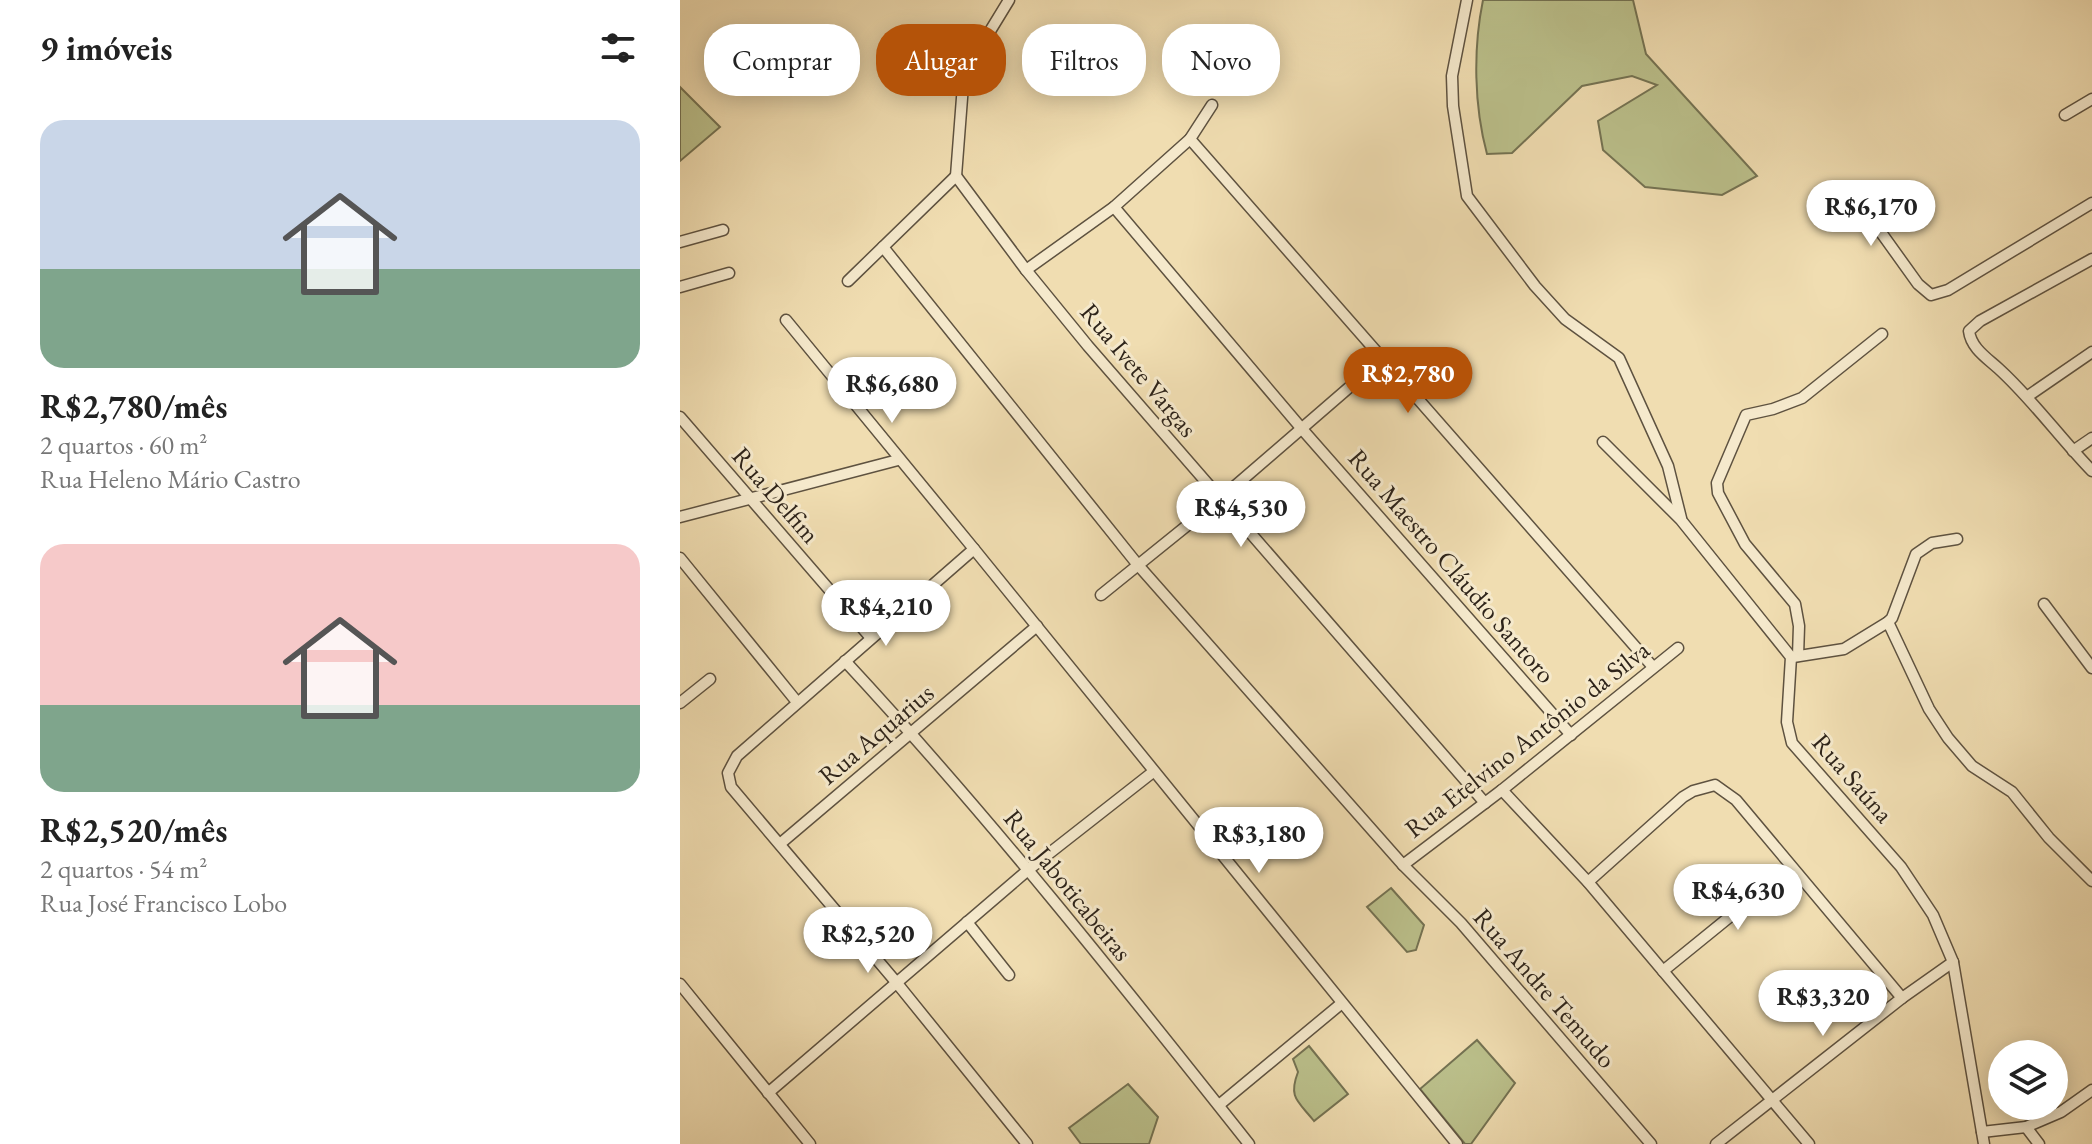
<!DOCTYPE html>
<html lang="pt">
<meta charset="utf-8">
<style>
:root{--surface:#fff;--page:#f2f2f2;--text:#222;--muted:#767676;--accent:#b45309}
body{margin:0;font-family:"EB Garamond",serif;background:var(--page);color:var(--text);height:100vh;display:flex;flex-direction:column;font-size:30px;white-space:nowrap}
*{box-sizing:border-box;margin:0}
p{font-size:26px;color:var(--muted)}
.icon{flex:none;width:44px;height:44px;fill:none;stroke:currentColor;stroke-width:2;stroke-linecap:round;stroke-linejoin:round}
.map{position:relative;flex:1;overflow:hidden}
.panel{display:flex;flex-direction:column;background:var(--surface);width:680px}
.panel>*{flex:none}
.top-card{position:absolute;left:24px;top:24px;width:760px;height:72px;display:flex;gap:16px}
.fabs{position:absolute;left:1308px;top:1040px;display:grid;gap:16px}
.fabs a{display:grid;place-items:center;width:80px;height:80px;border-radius:50%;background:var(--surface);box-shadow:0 4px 20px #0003;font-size:40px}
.price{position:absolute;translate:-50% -68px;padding:0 18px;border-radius:28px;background:#fff;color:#222;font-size:26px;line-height:52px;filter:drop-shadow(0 2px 4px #0008)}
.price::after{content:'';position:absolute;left:50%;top:48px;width:24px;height:18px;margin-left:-12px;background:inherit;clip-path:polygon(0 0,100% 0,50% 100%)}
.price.active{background:var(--accent);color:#fff}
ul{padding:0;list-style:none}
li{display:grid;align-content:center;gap:16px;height:424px;padding:0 40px}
li span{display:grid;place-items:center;height:248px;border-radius:24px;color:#555}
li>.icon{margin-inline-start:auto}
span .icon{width:144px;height:144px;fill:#fffc;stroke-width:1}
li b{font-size:34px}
h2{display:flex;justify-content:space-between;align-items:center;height:96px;padding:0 40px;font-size:34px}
.chip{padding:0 28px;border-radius:32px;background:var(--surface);box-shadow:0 4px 20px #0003;font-size:28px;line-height:72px}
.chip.active{background:var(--accent);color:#fff}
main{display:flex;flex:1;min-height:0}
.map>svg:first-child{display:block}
.green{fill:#bbc08b;stroke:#747252;stroke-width:2}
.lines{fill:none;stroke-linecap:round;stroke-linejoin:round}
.minor-casing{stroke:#5e5240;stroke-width:13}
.minor{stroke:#f5e9cc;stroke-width:10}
.labels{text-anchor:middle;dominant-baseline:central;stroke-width:6;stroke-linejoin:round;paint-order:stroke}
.street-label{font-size:26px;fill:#2e241a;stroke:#f5e9cc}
</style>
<main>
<section class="panel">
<h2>9 imóveis<svg class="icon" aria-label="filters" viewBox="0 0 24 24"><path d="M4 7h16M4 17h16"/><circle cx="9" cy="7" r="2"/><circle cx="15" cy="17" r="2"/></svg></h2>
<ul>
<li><span style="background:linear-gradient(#c9d6e8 60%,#7fa58c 0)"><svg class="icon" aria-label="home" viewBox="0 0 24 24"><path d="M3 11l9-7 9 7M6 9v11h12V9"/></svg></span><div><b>R$2,780/mês</b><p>2 quartos · 60 m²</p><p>Rua Heleno Mário Castro</p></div></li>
<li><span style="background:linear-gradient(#f6c9c9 65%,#7fa58c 0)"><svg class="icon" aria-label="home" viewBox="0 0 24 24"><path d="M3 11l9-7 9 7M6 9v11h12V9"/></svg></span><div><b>R$2,520/mês</b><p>2 quartos · 54 m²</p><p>Rua José Francisco Lobo</p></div></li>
</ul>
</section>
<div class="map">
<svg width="1412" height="1144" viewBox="0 0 1412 1144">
<rect width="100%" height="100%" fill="#f0ddb1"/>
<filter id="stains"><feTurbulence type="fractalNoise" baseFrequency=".0025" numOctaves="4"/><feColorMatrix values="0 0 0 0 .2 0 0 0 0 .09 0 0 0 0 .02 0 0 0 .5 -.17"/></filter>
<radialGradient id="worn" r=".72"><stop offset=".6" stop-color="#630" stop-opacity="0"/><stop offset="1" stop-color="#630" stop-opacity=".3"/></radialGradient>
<g class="green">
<path d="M803 0H953L966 54 1077 176 1042 195 965 187 923 150 918 121 977 85 952 76 902 86 832 153 807 154C794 106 793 49 803 0Z"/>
<polygon points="0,87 40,127 0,161"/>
<polygon points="711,888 744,925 736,950 727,952 687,907"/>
<polygon points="797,1040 835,1083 791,1144 785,1144 740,1089"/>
<path d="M629 1046 668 1094 634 1121C618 1101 608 1098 618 1072L613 1059Z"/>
<polygon points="448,1084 478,1117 469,1144 401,1144 389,1128"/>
</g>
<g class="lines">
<defs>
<g id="minor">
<polyline points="787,0 772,76 773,106 787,196 855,286 885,319 939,358 988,466 1001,518"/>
<polyline points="1385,115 1412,99"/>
<polyline points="510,139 973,667"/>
<polyline points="276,176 346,270 408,346 805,803"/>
<polyline points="276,176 283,85 304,41 329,0"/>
<polyline points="1172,192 1238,284 1251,295 1268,290 1412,203"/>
<polyline points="434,207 622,429 891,735"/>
<polyline points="0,242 43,230"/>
<polyline points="203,247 458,565 723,865 781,923 971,1144"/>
<path d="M1412 259 1300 321 1289 331C1291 348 1307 358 1319 369 1353 400 1380 438 1412 471"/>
<polyline points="346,270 434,207 510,139 532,105"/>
<polyline points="168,281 276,176"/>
<polyline points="0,287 49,273"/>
<polyline points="106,320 294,549"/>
<polyline points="1348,396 1412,352"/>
<polyline points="0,417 191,638"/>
<polyline points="923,442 1001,520 1111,657 1107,722 1112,743 1221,867 1253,915 1273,962 1304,1144"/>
<polyline points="1393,451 1412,438"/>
<polyline points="0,517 218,460"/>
<polyline points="0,558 117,702"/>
<polyline points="421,595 540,499 702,359"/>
<polyline points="1364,604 1412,668"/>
<polyline points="1208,622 1249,709 1268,738 1292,766 1332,792 1369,838 1412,881"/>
<polyline points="1118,656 1119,626 1115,604 1065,544 1038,493 1037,483 1066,415 1093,409 1122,398 1202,334"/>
<polyline points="1113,657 1164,649 1208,622 1212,618 1236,554 1252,543 1277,539"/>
<path d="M165 661C308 815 439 980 569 1144"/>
<polyline points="0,703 30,679"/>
<polyline points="822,790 908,882 1129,1144"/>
<polyline points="101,843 357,626"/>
<polyline points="723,865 822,790 998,648"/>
<polyline points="908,882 1003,797 1013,791 1035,785 1056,800 1222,998"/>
<polyline points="287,922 329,975"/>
<polyline points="983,971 1111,867"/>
<polyline points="0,984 130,1144"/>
<polyline points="88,1093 348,870 473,772"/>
<polyline points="539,1105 662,1003"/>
<polyline points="1346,1127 1359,1144"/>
<polyline points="1302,1132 1346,1127 1381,1112 1412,1090"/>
<polyline points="347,1144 216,982 51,787 48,773 57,756 294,549 777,1144"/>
<polyline points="1036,1144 1222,998 1273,962"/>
</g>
</defs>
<use href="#minor" class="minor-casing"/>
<use href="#minor" class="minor"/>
</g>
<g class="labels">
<g class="street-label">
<text transform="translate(459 370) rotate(50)">Rua Ivete Vargas</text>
<text transform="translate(96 495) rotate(49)">Rua Delfim</text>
<text transform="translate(772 566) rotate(49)">Rua Maestro Cláudio Santoro</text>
<text transform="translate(196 734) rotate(-40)">Rua Aquarius</text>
<text transform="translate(847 739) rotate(-38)">Rua Etelvino Antônio da Silva</text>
<text transform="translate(1173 778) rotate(49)">Rua Saúna</text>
<text transform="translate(388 885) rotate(51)">Rua Jaboticabeiras</text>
<text transform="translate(865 988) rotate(49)">Rua Andre Temudo</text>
</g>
</g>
<rect width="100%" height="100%" filter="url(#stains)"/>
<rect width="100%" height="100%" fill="url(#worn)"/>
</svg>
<div class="fabs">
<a><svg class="icon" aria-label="layers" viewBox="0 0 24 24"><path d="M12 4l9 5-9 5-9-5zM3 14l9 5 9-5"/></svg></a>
</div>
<b class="price" style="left:1191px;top:248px">R$6,170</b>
<b class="price active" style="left:728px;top:415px">R$2,780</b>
<b class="price" style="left:212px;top:425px">R$6,680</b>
<b class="price" style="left:561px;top:549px">R$4,530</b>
<b class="price" style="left:206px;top:648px">R$4,210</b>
<b class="price" style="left:579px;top:875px">R$3,180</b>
<b class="price" style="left:1058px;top:932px">R$4,630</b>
<b class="price" style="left:188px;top:975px">R$2,520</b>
<b class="price" style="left:1143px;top:1038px">R$3,320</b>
<div class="top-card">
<a class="chip">Comprar</a>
<a class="chip active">Alugar</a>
<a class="chip">Filtros</a>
<a class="chip">Novo</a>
</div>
</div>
</main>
